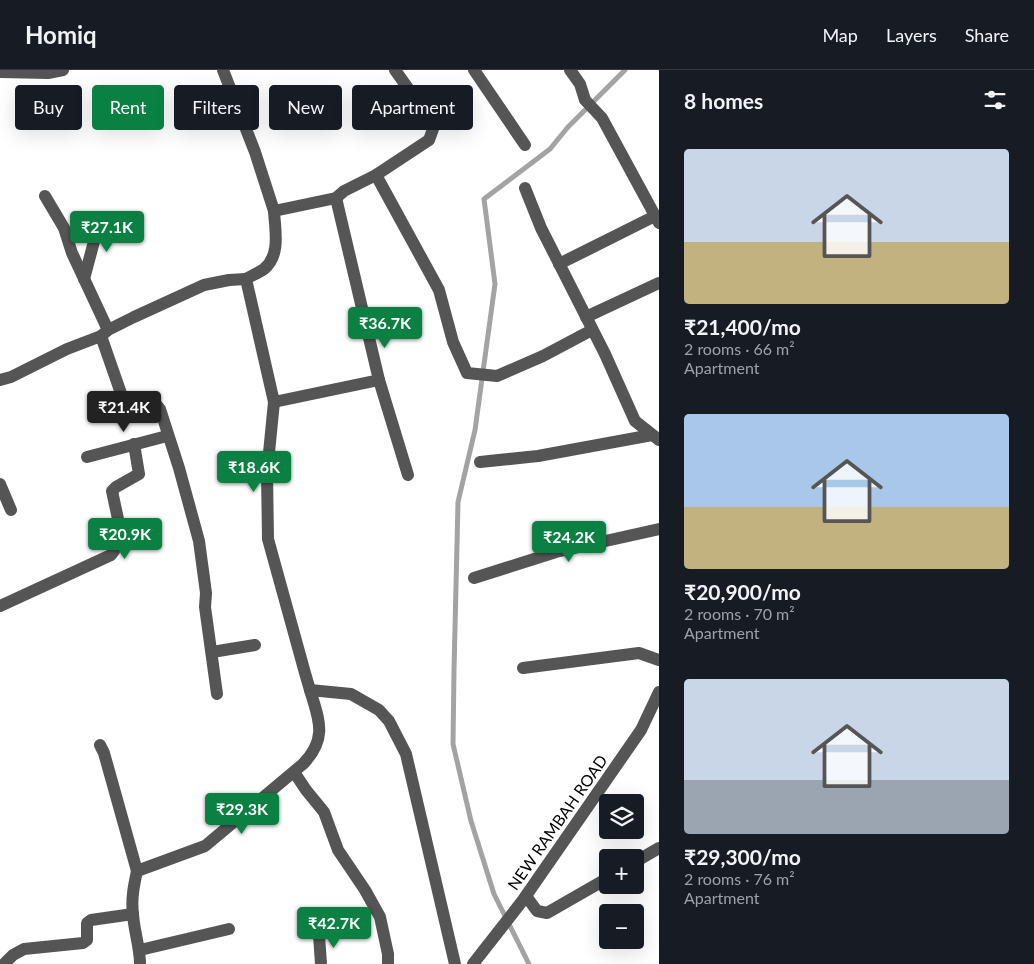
<!DOCTYPE html>
<meta charset="utf-8">
<style>
:root{--surface:#171b24;--page:#242831;--text:#f1f3f6;--muted:#9ea1a6;--line:#363941;--accent:#0b8043}
body{margin:0;font-family:Lato,sans-serif;background:var(--page);color:var(--text);height:100vh;display:flex;flex-direction:column;font-size:19px;white-space:nowrap}
*{box-sizing:border-box;margin:0}
p{font-size:16px;color:var(--muted)}
.icon{flex:none;width:28px;height:28px;fill:none;stroke:currentColor;stroke-width:2;stroke-linecap:round;stroke-linejoin:round}
.map{position:relative;flex:1;overflow:hidden}
.panel{display:flex;flex-direction:column;background:var(--surface);width:375px}
.panel>*{flex:none}
.guide{position:absolute;left:15px;top:15px;width:475px;height:45px;display:flex;gap:10px}
.fabs{position:absolute;left:599px;top:724px;display:grid;gap:10px}
.fabs a{display:grid;place-items:center;width:45px;height:45px;border-radius:5px;background:var(--surface);box-shadow:0 5px 20px #0002;font-size:25px}
.price{position:absolute;translate:-50% -42px;padding:0 11px;border-radius:5px;background:var(--accent);color:#fff;font-size:16px;line-height:32px;filter:drop-shadow(0 1px 2px #0008)}
.price::after{content:'';position:absolute;left:50%;top:30px;width:15px;height:11px;margin-left:-8px;background:inherit;clip-path:polygon(0 0,100% 0,50% 100%)}
.price.active{background:#222;color:#fff}
ul{padding:0;list-style:none}
li{display:grid;align-content:center;gap:10px;height:265px;padding:0 25px}
li span{display:grid;place-items:center;height:155px;border-radius:5px;color:#555}
li>.icon{margin-inline-start:auto}
span .icon{width:90px;height:90px;fill:#fffc;stroke-width:1}
li b{font-size:21px}
h2{display:flex;justify-content:space-between;align-items:center;height:60px;padding:0 25px;font-size:21px}
.chip{padding:0 18px;border-radius:5px;background:var(--surface);box-shadow:0 5px 20px #0002;font-size:18px;line-height:45px}
.chip.active{background:var(--accent);color:#fff}
header{display:flex;align-items:center;gap:30px;box-sizing:border-box;height:70px;padding:0 25px;background:var(--surface);border-bottom:1px solid var(--line)}
header strong{font-size:24px}
nav{display:flex;gap:28px;margin-inline-start:auto;font-size:18px}
main{display:flex;flex:1;min-height:0}
.map>svg:first-child{display:block}
.lines{fill:none;stroke-linecap:round;stroke-linejoin:round}
.stream{stroke:#a3a3a3;stroke-width:5}
.minor{stroke:#555;stroke-width:12}
.labels{text-anchor:middle;dominant-baseline:central;stroke-width:4;stroke-linejoin:round;paint-order:stroke}
.street-label{font-size:16px;fill:#000;stroke:#fff}
</style>
<header>
<strong>Homiq</strong>
<nav><a>Map</a><a>Layers</a><a>Share</a></nav>
</header>
<main>
<div class="map">
<svg width="659" height="894" viewBox="0 0 659 894">
<rect width="100%" height="100%" fill="#fff"/>
<g class="lines">
<polyline class="stream" points="529,894 494,824 471,751 453,674 454,600 458,432 475,360 495,214 484,129 550,79 568,57 625,0"/>
<g class="minor">
<polyline points="223,0 255,82 274,141"/>
<path d="M395 0 432 52 433 59 429 70 376 105 344 121 336 128 274 141C275 160 281 185 264 199 258 203 251 206 246 209L274 332 267 403 268 469 305 603 310 620 351 624 379 640 389 651 406 684 455 894"/>
<polyline points="474,0 525,75"/>
<polyline points="570,0 580,14 585,30 602,48 659,153"/>
<polyline points="0,2 48,3 63,0"/>
<polyline points="376,105 439,220 453,272 467,303 497,306 543,286 592,260"/>
<polyline points="525,118 541,158 605,284 635,351 659,370"/>
<polyline points="45,126 64,158 72,183 108,260"/>
<polyline points="559,194 655,146"/>
<polyline points="84,209 96,164 111,147"/>
<polyline points="586,247 659,213"/>
<polyline points="101,266 124,332 133,337 155,333 160,339 179,398 199,471 206,523 205,537 217,624"/>
<polyline points="0,310 11,307 67,279 101,266 108,260 134,247 204,215 229,210 246,209"/>
<polyline points="379,310 408,405"/>
<polyline points="274,332 379,310 336,128"/>
<polyline points="87,387 167,366"/>
<polyline points="480,392 538,386 652,365"/>
<polyline points="0,414 11,440"/>
<polyline points="474,508 556,482 659,459"/>
<polyline points="0,536 111,485 114,481 118,449 112,421 116,417 139,404 134,374"/>
<polyline points="212,582 255,575"/>
<polyline points="523,598 639,583 659,590"/>
<polyline points="100,675 104,683 137,801"/>
<polyline points="294,702 306,720 324,742 338,780 365,820 380,847 388,884 388,894"/>
<polyline points="635,792 659,778"/>
<polyline points="526,826 537,841 547,843 608,808"/>
<polyline points="319,865 321,894"/>
<polyline points="140,880 229,859"/>
<polyline points="4,894 13,885 24,879 83,873 87,870 87,853 91,850 133,844"/>
<path d="M140 894C140 877 134 861 133 844 131 829 134 815 137 801L205 776 303 694C328 668 319 650 310 620"/>
<polyline points="473,894 523,830 641,660 659,622"/>
</g>
</g>
<g class="labels">
<g class="street-label">
<text transform="translate(557 752) rotate(-55)">NEW RAMBAH ROAD</text>
</g>
</g>
</svg>
<div class="fabs">
<a><svg class="icon" aria-label="layers" viewBox="0 0 24 24"><path d="M12 4l9 5-9 5-9-5zM3 14l9 5 9-5"/></svg></a>
<a>+</a>
<a>−</a>
</div>
<b class="price" style="left:107px;top:183px">₹27.1K</b>
<b class="price" style="left:385px;top:279px">₹36.7K</b>
<b class="price active" style="left:124px;top:363px">₹21.4K</b>
<b class="price" style="left:254px;top:423px">₹18.6K</b>
<b class="price" style="left:125px;top:490px">₹20.9K</b>
<b class="price" style="left:569px;top:493px">₹24.2K</b>
<b class="price" style="left:242px;top:765px">₹29.3K</b>
<b class="price" style="left:334px;top:879px">₹42.7K</b>
<div class="guide">
<a class="chip">Buy</a>
<a class="chip active">Rent</a>
<a class="chip">Filters</a>
<a class="chip">New</a>
<a class="chip">Apartment</a>
</div>
</div>
<section class="panel">
<h2>8 homes<svg class="icon" aria-label="filters" viewBox="0 0 24 24"><path d="M4 7h16M4 17h16"/><circle cx="9" cy="7" r="2"/><circle cx="15" cy="17" r="2"/></svg></h2>
<ul>
<li><span style="background:linear-gradient(#c9d6e8 60%,#c2b280 0)"><svg class="icon" aria-label="home" viewBox="0 0 24 24"><path d="M3 11l9-7 9 7M6 9v11h12V9"/></svg></span><div><b>₹21,400/mo</b><p>2 rooms · 66 m²</p><p>Apartment</p></div></li>
<li><span style="background:linear-gradient(#a9c7e8 60%,#c2b280 0)"><svg class="icon" aria-label="home" viewBox="0 0 24 24"><path d="M3 11l9-7 9 7M6 9v11h12V9"/></svg></span><div><b>₹20,900/mo</b><p>2 rooms · 70 m²</p><p>Apartment</p></div></li>
<li><span style="background:linear-gradient(#c9d6e8 65%,#9aa5b1 0)"><svg class="icon" aria-label="home" viewBox="0 0 24 24"><path d="M3 11l9-7 9 7M6 9v11h12V9"/></svg></span><div><b>₹29,300/mo</b><p>2 rooms · 76 m²</p><p>Apartment</p></div></li>
</ul>
</section>
</main>
